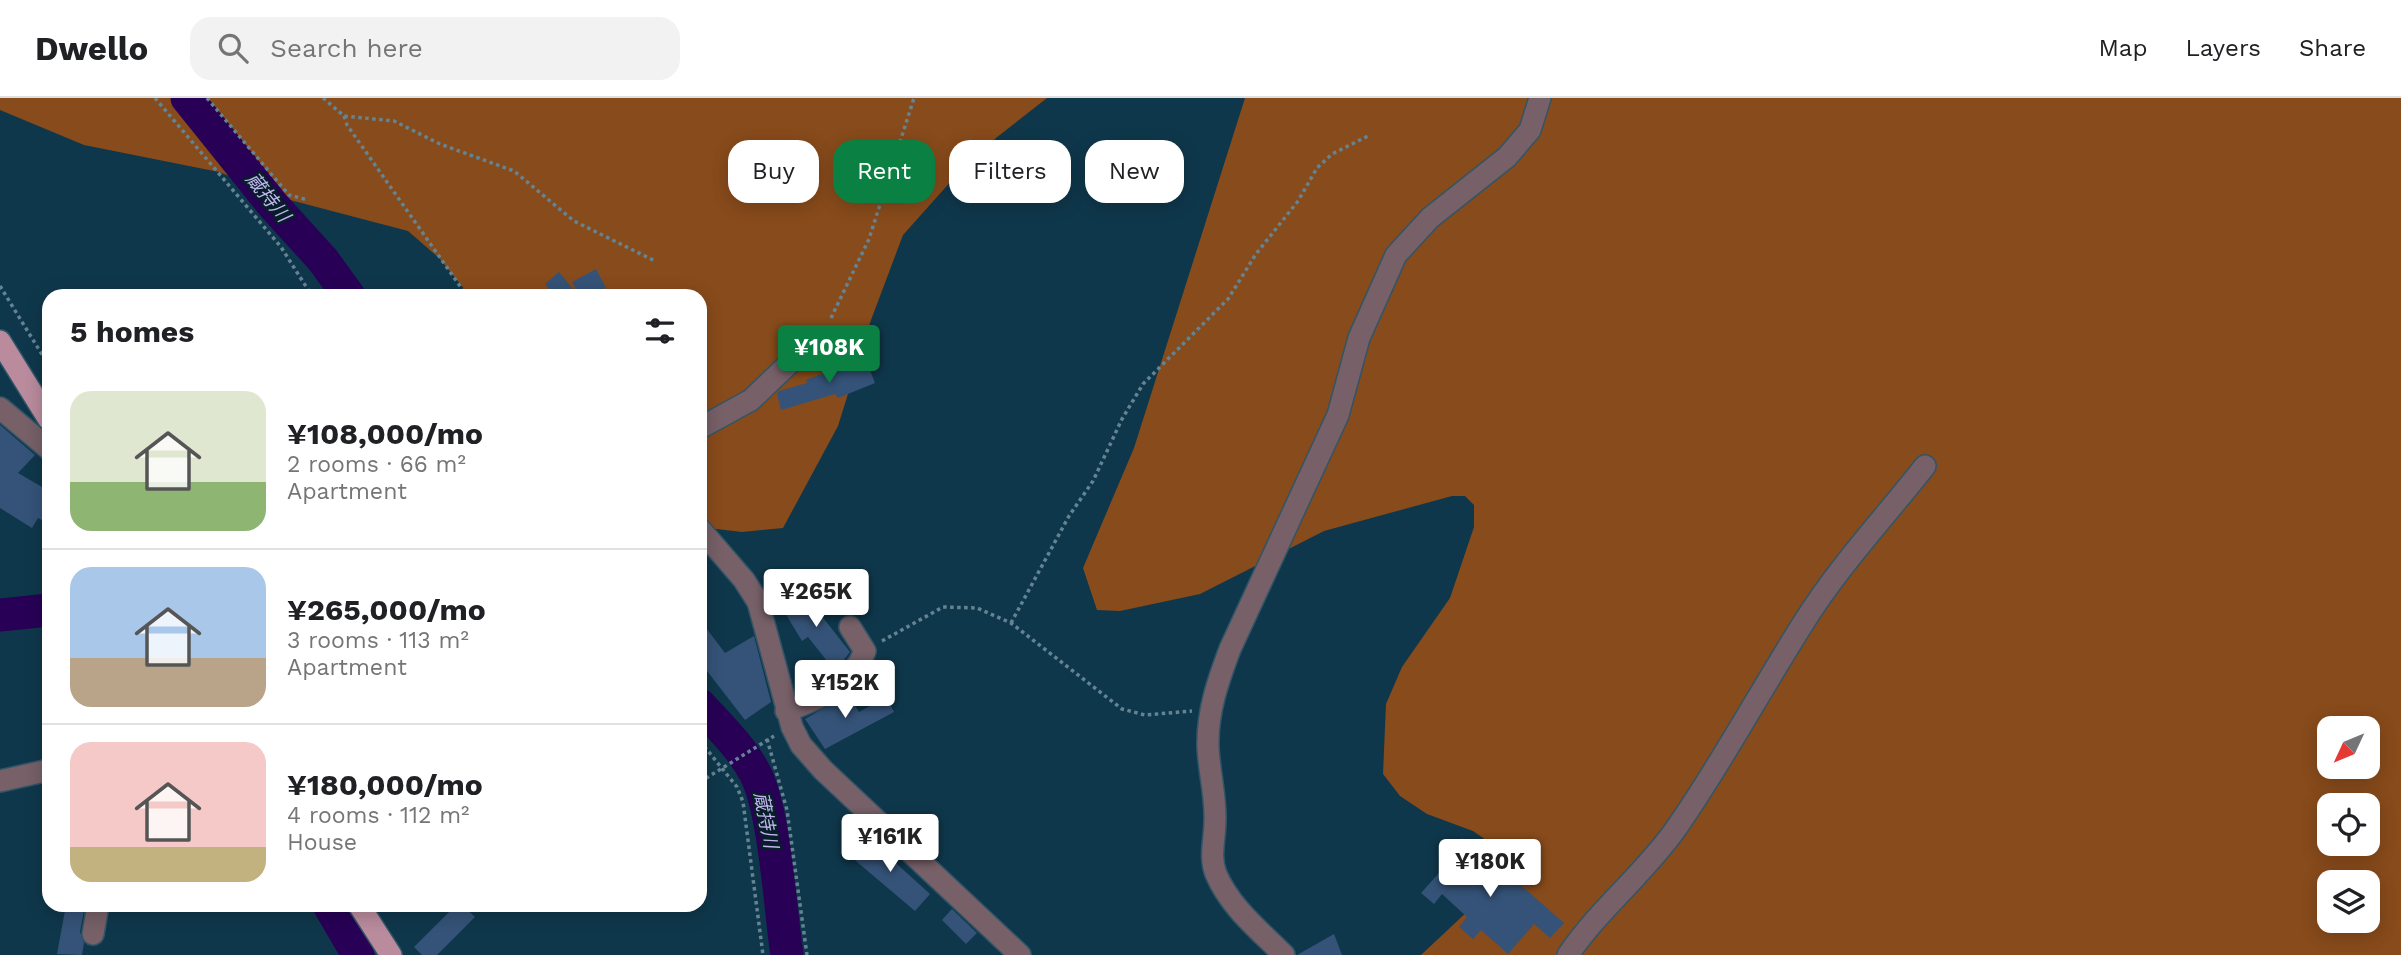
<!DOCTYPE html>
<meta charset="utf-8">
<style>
:root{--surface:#fff;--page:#f2f2f2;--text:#202124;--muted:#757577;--line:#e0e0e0;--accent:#0b8043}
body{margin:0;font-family:"Work Sans","Noto Sans JP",sans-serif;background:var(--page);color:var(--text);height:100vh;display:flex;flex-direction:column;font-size:26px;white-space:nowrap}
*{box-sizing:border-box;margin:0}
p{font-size:23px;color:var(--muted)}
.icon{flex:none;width:38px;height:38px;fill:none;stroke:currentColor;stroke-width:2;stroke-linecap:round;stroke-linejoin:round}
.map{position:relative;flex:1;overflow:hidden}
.drawer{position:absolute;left:42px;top:191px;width:665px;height:623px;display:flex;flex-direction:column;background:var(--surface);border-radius:21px;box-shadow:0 4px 18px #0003}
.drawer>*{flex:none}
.guide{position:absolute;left:728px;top:42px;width:665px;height:63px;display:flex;gap:14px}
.needle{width:46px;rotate:226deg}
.fabs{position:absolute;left:2317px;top:618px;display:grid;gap:14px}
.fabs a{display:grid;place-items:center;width:63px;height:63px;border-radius:14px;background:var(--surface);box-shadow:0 4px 18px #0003;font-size:35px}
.price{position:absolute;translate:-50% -60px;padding:0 16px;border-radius:7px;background:#fff;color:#222;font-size:23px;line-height:46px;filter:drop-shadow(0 2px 4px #0008)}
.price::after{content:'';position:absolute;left:50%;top:42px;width:21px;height:16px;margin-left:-10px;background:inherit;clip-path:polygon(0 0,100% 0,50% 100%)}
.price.current{background:var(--accent);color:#fff}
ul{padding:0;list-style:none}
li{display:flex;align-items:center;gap:21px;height:175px;padding:0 28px}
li+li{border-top:2px solid var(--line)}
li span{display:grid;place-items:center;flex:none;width:196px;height:140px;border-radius:21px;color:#555}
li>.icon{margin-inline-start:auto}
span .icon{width:84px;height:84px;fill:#fffc;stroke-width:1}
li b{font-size:30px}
h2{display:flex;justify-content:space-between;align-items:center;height:84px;padding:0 28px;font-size:30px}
.pill{padding:0 24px;border-radius:21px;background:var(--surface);box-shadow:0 4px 18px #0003;font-size:24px;line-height:63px}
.pill.current{background:var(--accent);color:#fff}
header{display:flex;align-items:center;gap:42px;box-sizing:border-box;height:98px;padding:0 35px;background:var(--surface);border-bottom:2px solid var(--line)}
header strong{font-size:33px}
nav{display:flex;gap:38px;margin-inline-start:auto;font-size:24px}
.search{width:490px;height:63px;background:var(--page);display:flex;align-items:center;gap:18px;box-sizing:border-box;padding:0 24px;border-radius:21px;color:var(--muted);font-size:26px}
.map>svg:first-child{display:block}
.green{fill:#884b1b;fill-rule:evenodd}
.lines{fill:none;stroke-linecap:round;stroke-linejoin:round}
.river{stroke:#280056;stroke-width:33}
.building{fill:#355378}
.minor-casing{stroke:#315567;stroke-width:24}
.major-casing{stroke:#315567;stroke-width:24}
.path{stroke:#658493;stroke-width:3.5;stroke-dasharray:3.5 3.5;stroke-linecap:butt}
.minor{stroke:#776068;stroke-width:21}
.major{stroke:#b98b9d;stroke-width:21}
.labels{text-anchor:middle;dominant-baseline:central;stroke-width:5;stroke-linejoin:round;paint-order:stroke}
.water-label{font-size:19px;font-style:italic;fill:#c1b5ec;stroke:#071d29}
</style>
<header>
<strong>Dwello</strong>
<div class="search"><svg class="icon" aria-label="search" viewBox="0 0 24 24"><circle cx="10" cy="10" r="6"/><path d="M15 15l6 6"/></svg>Search here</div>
<nav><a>Map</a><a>Layers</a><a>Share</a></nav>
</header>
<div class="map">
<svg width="2401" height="857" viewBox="0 0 2401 857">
<rect width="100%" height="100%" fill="#0f374b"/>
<g class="green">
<polygon points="0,0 1047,0 996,40 953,81 903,137 871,222 838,328 783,430 742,434 700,429 700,198 470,198 439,160 408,133 290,102 219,74 84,47 0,12"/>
<path d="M1245 0H2401V857H1421L1486 796 1504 765 1502 753 1473 733 1427 716 1400 698 1383 676 1386 606 1402 569 1450 500 1474 429V407L1465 398H1452L1324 433 1200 496 1120 513 1097 512 1083 470 1134 350ZM2329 630H2368V668H2329ZM2329 707H2368V746H2329ZM2329 784H2368V822H2329Z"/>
</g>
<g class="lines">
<g class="river">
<polyline points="187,0 273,107 323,162 349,198"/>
<polyline points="0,517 49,512"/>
<path d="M700 607C719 628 742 650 755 675 775 713 780 811 787 857"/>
<polyline points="329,807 358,857"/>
</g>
</g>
<g class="building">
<polygon points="596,171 606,190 591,198 580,198 572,184"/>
<polygon points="559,174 573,191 564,198 554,198 545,186"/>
<polygon points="865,259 875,285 838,300 835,296 781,312 777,296 779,293 807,285 806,282"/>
<polygon points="0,327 35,357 18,375 49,393 49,426 38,420 32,430 0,410"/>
<polygon points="804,493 808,498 810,496 820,510 817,512 850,554 835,573 808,539 802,543 782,510"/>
<polygon points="700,522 725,555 754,538 771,604 745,622 700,564"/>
<polygon points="848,596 859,614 886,599 894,614 825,651 805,621"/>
<polygon points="867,739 930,796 915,813 850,758"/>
<polygon points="1462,740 1472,748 1474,746 1564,825 1550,840 1534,826 1508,856 1481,832 1473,841 1459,829 1467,819 1442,796 1434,806 1421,795 1455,757 1451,753"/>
<polygon points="66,807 85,807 80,834 84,845 82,857 57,856"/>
<polygon points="456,807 462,807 475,819 437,857 422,857 414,849"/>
<polygon points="952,811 977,835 966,846 942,822"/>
<polygon points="1334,836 1342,857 1297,857"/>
</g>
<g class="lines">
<defs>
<g id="minor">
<polyline points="0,310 49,351"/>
<polyline points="700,330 751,302 797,258 828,240 838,243"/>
<polyline points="700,431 744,482 758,504 792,629 801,647 823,672 1020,857"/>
<path d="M786 613C819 601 851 588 865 553L850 529"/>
<polyline points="0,683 49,672"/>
<polyline points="93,836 98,807"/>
<path d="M1284 857C1259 832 1230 809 1216 776 1209 759 1215 741 1215 723 1216 698 1209 674 1208 649 1207 614 1218 583 1230 551L1338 317 1359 240 1396 157 1430 120 1507 59 1530 32 1540 0"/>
<path d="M1568 857C1599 811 1643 777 1675 732 1722 665 1760 593 1804 524 1839 468 1885 419 1925 368"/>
</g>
<g id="major">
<polyline points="0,243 49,322"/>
<polyline points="359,807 391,857"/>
</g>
</defs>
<use href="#minor" class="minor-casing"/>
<use href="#major" class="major-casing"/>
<g class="path">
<polyline points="155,0 281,149 312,198"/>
<polyline points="207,0 289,97 308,102"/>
<polyline points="323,0 344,18 394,23 440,46 514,73 574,123 655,163"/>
<polyline points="344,18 347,27 467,198"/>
<polyline points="0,188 49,268"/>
<polyline points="831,220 869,141 914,0"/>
<polyline points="1011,525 1069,418 1093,383 1122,321 1143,286 1228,201 1256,156 1298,103 1317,70 1332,56 1370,37"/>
<polyline points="882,543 943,509 977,510 1011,525 1122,611 1145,617 1192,613"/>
<polyline points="767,641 787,712 807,857"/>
<polyline points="700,643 737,689 743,704 763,857"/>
<polyline points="700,684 774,638"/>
</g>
<use href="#minor" class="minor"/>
<use href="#major" class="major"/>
</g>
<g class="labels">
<g class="water-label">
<text transform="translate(268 99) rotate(51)">蔵持川</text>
<text transform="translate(766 722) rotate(79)">蔵持川</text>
</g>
</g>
</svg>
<div class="fabs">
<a><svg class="needle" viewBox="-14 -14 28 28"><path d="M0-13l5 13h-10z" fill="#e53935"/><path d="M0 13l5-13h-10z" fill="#757577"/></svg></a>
<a><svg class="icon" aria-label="locate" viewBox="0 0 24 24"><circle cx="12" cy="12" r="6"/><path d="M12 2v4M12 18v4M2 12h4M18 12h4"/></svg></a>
<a><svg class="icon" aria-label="layers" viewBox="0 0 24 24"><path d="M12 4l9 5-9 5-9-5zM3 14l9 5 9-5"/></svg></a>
</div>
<b class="price current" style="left:829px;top:287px">¥108K</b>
<b class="price" style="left:816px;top:531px">¥265K</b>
<b class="price" style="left:845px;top:622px">¥152K</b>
<b class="price" style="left:890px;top:776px">¥161K</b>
<b class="price" style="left:1490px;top:801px">¥180K</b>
<div class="guide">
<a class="pill">Buy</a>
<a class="pill current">Rent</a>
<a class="pill">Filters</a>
<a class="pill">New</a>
</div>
<section class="drawer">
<h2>5 homes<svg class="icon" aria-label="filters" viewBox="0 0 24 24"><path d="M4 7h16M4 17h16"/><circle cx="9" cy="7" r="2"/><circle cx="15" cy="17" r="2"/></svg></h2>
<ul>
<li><span style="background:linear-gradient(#dfe7d0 65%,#8fb573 0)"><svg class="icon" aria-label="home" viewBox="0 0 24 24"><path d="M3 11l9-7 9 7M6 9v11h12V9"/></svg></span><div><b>¥108,000/mo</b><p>2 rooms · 66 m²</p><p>Apartment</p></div></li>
<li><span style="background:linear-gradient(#a9c7e8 65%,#b9a48a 0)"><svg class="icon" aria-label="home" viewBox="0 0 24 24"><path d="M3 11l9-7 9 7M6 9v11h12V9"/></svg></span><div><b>¥265,000/mo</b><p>3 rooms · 113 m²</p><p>Apartment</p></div></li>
<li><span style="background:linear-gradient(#f6c9c9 75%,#c2b280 0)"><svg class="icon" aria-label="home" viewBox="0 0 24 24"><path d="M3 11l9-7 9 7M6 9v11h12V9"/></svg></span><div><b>¥180,000/mo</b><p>4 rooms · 112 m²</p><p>House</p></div></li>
</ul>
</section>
</div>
